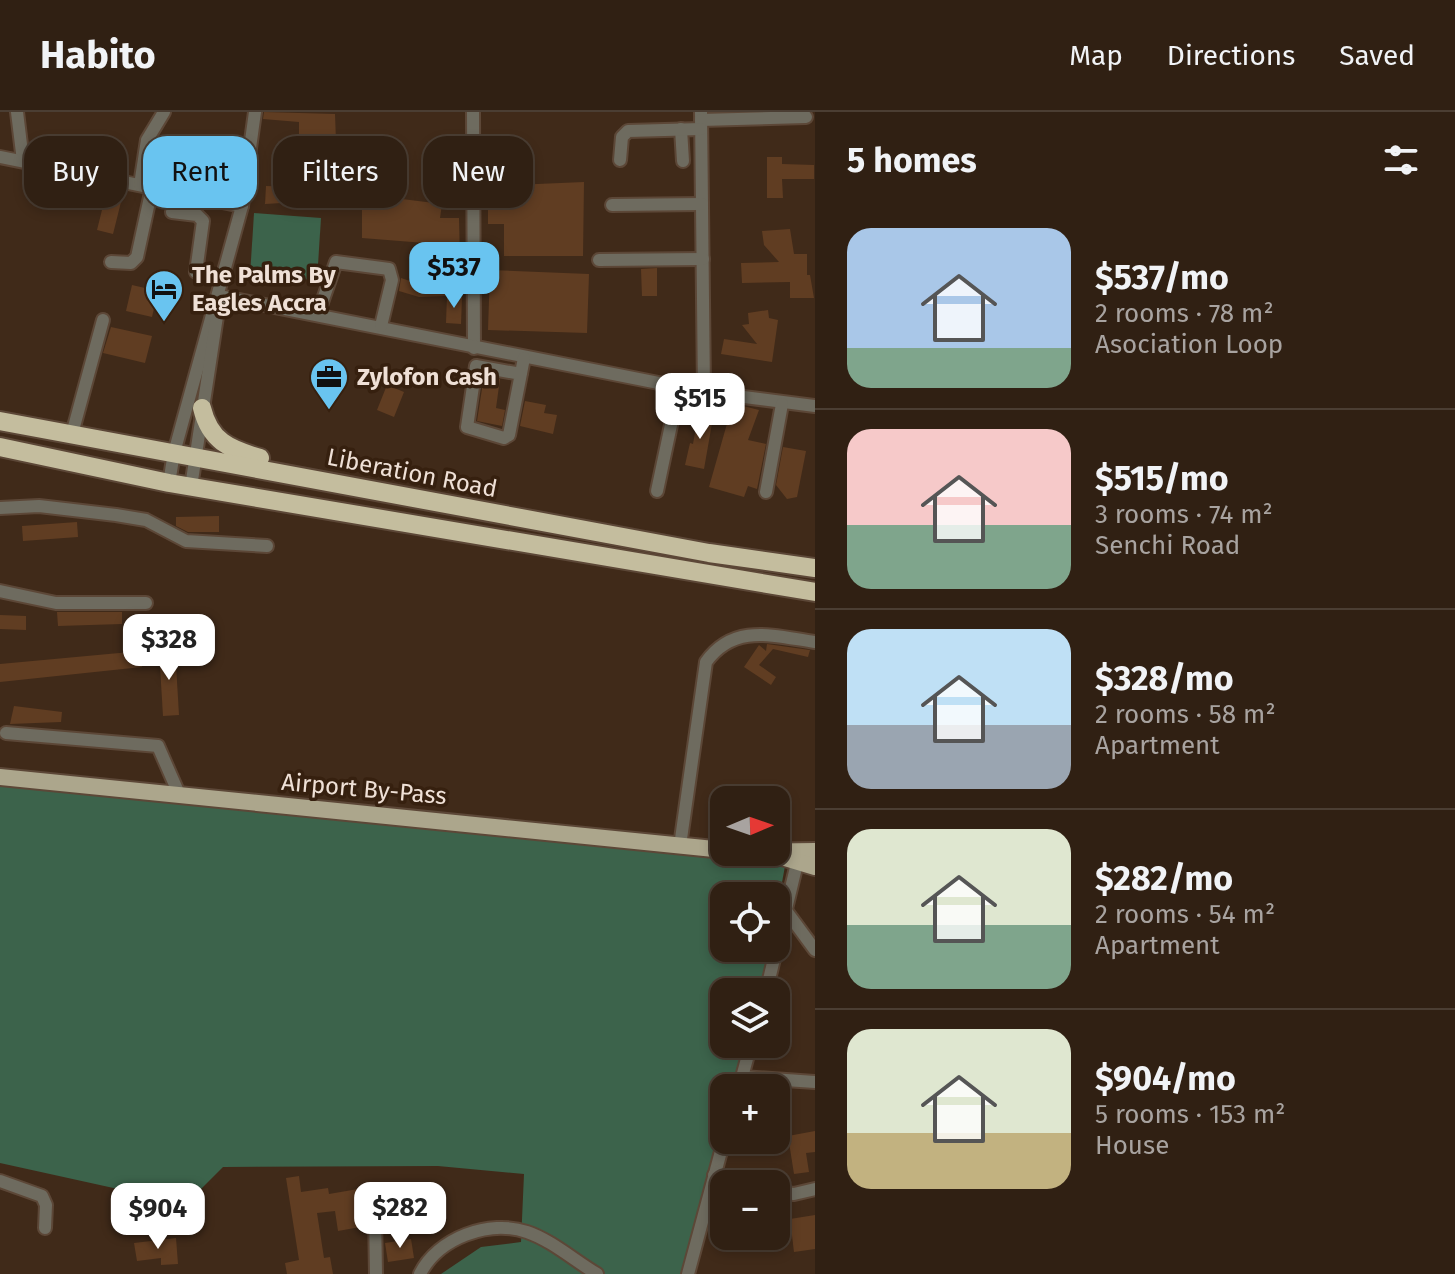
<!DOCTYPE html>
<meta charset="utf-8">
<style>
:root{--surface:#302013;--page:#38281c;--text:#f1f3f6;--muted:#a8a3a0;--line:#4b3e33;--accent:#69c4f0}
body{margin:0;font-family:"Fira Sans",sans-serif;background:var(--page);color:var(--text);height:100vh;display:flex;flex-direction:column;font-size:30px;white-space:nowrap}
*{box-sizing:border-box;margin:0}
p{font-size:26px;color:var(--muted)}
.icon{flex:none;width:44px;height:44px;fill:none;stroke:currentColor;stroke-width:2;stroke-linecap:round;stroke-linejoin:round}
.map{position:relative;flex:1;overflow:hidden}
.details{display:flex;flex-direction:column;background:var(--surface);width:640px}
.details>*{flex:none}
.hud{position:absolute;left:24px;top:24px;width:670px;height:72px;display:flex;gap:16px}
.needle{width:52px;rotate:88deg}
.controls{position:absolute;left:710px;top:674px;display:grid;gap:16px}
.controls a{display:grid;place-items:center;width:80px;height:80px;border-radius:16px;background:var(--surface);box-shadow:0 4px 12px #0003,0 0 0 2px var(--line);font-size:40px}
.price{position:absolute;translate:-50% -68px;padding:0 18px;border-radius:16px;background:#fff;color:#222;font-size:26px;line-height:52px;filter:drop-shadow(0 2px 4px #0008)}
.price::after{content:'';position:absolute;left:50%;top:48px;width:24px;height:18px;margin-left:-12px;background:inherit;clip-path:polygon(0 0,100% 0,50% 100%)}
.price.on{background:var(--accent);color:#111}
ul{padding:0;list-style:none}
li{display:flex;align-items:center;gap:24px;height:200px;padding:0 32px}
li+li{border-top:2px solid var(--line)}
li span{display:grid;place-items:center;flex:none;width:224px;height:160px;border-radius:24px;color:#555}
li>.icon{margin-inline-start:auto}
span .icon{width:96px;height:96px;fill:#fffc;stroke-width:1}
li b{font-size:34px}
h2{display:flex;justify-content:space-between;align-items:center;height:96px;padding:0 32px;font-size:34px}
.tag{padding:0 28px;border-radius:24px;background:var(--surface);box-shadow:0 4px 12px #0003,0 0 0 2px var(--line);font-size:28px;line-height:72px}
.tag.on{background:var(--accent);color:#111}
header{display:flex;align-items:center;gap:48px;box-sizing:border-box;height:112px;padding:0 40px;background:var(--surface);border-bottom:2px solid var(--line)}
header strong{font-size:38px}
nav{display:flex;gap:44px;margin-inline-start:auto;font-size:28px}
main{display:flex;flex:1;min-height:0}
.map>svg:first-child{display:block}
.green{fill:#3c634b}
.building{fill:#603d22}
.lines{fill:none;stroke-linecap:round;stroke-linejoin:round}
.minor-casing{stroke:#5c4737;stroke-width:16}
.major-casing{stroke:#5c4737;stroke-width:20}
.highway-casing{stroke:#5c4737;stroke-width:22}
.minor{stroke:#6e6b5f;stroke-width:12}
.major{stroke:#aca68c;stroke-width:16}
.highway{stroke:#c4bd9e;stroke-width:18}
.labels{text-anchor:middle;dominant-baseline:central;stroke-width:7;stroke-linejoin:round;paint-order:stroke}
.poi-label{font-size:24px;font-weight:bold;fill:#efe0d6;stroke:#36200f;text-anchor:start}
.street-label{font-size:24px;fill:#efe0d6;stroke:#36200f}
</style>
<header>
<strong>Habito</strong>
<nav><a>Map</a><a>Directions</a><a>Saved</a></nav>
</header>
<main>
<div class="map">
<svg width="815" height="1162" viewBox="0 0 815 1162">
<rect width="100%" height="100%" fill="#402a19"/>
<g class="green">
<polygon points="254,101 321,106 317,168 250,164"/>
<polygon points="0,674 107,682 785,754 776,803 776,784 724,784 724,836 770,836 762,880 724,880 724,932 753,932 741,976 724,976 724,1028 687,1162 441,1162 481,1135 521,1130 524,1062 438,1054 223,1055 186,1092 0,1051"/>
</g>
<g class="building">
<polygon points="264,0 335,2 336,29 341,29 340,76 316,75 316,89 265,92 266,74 299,75 299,10 263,7"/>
<polygon points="767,45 782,45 782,52 814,53 814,67 782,67 783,86 767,86"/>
<polygon points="584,70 583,144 504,144 504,112 488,112 488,74"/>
<polygon points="362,82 442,92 440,106 459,106 460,149 444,150 445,184 419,185 399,179 401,166 425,174 425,131 362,126"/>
<polygon points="105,86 121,90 113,122 97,118"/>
<polygon points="790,117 794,142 807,142 807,163 810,163 814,186 790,186 790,170 742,171 741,151 779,150 764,133 762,119"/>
<polygon points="657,156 657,184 642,184 641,157"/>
<polygon points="490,158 589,162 587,221 488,218"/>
<polygon points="132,173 158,179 152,205 126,199"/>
<polygon points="447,184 462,185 461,212 446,211"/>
<polygon points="768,198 769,206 778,208 772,250 721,242 724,227 757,232 742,213 749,212 748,201"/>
<polygon points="111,215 152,224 145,251 103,241"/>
<polygon points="484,264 500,267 496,296 505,298 502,314 477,309"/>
<polygon points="387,273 404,280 394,305 377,298"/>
<polygon points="525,289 546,293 544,301 557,303 553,322 520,314"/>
<polygon points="739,293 759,298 748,328 766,332 757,377 748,374 744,385 709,375 730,301"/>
<polygon points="699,298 714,300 704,357 685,353 690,331 693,332"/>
<polygon points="783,335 806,339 797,385 787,387 776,373"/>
<polygon points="219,404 219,420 188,420 176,414 176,405"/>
<polygon points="77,410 78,425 23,429 22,414"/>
<polygon points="57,500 122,500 122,512 58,514"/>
<polygon points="0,503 26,504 26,518 0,517"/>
<polygon points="767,532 810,538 808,545 773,537 759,553 776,565 771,573 744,555 759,533 766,539"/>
<polygon points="175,536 179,603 163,604 159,537"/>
<polygon points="141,539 142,555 0,570 0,552"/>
<polygon points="14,594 62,600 61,610 10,612"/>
<polygon points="815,1019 815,1040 806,1041 809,1060 794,1062 788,1024"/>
<polygon points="299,1064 301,1080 328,1076 329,1082 399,1070 405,1108 384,1111 383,1097 374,1092 367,1097 366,1114 338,1119 335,1099 317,1101 324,1146 330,1145 333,1162 287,1162 285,1151 299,1148 286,1066"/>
<polygon points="815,1103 815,1137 794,1140 790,1107"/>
<polygon points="176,1126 178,1152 161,1153 161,1146 137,1149 134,1131"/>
<polygon points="411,1127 414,1146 388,1150 385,1131"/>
</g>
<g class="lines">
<defs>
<g id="minor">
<polyline points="17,0 23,49"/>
<polyline points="473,0 474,236"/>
<polyline points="701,0 704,280"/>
<polyline points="701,8 806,5"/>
<polyline points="681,17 683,49"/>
<polyline points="0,45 242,94"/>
<polyline points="620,48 622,25 628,19 701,17"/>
<polyline points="140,73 147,28 164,0"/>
<polyline points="612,93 702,92"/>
<polyline points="172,100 197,103 203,109 196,160 223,168"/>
<polyline points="599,148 703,147"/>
<polyline points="111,150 131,151 137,145 152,76"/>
<polyline points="219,184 704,280 815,294"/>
<polyline points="318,202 336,150 389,157 392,168 381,214"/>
<polyline points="521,262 476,254 467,315 504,326 509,323 524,246"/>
<polyline points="72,322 103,208"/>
<polyline points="169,371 174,341 242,94 255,0"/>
<polyline points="191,375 219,191"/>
<polyline points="657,379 679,275"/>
<polyline points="766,380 782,292"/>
<polyline points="0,396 39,394 116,403 146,408 186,429 267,434"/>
<polyline points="0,479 56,491 146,491"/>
<polyline points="6,621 158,634 179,682"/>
<path d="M680 734 706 550C734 511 773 524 815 530"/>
<polyline points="787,800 815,838"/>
<polyline points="766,880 799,743"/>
<polyline points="742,965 815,970"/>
<polyline points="739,976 751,932"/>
<polyline points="714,1063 747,1072"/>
<polyline points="0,1069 42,1084 46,1093 45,1116"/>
<polyline points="776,1080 794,1082 815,1077"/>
<polyline points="375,1101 376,1162"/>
<path d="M420 1162C438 1126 489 1107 527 1120 551 1128 575 1149 597 1162"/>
<polyline points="688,1162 724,1028"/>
</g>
<g id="major">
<polyline points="0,665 724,738"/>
<polyline points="753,740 815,739"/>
<polyline points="772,742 815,755"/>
</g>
<g id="highway">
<path d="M202 296C210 329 229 337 260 346"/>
<polyline points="0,309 709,441 815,456"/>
<polyline points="0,335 169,371 815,480"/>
</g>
</defs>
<use href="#minor" class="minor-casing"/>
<use href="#major" class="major-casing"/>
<use href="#highway" class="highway-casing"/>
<use href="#minor" class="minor"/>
<use href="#major" class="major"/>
<use href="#highway" class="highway"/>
</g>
<defs>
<symbol id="hotel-pin" viewBox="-11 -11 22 30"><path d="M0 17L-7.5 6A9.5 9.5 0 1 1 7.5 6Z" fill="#69c4f0" stroke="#36200f"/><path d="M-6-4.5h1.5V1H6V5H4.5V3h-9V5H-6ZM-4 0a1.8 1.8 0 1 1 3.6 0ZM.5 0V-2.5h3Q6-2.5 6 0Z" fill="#111"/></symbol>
<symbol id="office-pin" viewBox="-11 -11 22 30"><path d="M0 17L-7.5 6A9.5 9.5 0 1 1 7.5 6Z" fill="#69c4f0" stroke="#36200f"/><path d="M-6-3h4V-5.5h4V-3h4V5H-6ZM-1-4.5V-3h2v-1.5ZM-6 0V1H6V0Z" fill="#111"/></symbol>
</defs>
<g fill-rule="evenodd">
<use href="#hotel-pin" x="142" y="155" width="44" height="60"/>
<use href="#office-pin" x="307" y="243" width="44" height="60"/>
</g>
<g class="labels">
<g class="poi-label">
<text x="192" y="163">The Palms By<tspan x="192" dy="28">Eagles Accra</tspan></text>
<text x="357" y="265">Zylofon Cash</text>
</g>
<g class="street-label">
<text transform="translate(412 361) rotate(11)">Liberation Road</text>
<text transform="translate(364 677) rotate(5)">Airport By-Pass</text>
</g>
</g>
</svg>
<div class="controls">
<a><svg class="needle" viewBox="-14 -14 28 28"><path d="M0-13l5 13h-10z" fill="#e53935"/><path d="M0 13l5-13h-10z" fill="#a8a3a0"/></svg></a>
<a><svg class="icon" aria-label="locate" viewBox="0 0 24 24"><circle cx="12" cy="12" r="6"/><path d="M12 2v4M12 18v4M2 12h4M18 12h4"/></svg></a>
<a><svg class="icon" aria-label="layers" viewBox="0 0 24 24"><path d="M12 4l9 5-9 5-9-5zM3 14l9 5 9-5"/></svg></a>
<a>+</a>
<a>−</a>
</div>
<b class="price on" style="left:454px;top:198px">$537</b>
<b class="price" style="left:700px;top:329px">$515</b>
<b class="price" style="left:169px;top:570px">$328</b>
<b class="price" style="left:400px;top:1138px">$282</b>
<b class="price" style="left:158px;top:1139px">$904</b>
<div class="hud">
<a class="tag">Buy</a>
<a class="tag on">Rent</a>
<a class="tag">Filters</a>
<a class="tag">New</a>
</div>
</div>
<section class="details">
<h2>5 homes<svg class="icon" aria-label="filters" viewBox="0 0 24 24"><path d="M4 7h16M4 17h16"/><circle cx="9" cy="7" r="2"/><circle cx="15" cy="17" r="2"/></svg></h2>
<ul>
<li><span style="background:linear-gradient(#a9c7e8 75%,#7fa58c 0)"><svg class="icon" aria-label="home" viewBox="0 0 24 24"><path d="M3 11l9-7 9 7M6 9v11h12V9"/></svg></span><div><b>$537/mo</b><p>2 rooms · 78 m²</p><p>Asociation Loop</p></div></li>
<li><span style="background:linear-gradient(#f6c9c9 60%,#7fa58c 0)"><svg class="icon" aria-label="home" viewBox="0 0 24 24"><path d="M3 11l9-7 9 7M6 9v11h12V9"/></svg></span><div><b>$515/mo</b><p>3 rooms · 74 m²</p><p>Senchi Road</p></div></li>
<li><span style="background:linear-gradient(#bfe0f5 60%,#9aa5b1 0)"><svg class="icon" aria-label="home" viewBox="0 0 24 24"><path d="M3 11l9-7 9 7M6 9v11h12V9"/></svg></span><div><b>$328/mo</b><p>2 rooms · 58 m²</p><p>Apartment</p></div></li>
<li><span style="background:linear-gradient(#dfe7d0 60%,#7fa58c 0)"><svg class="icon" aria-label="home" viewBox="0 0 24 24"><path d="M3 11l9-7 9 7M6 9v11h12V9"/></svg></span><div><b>$282/mo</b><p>2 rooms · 54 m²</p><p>Apartment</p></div></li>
<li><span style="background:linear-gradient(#dfe7d0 65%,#c2b280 0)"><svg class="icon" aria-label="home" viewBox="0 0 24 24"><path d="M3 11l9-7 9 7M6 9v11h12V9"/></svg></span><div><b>$904/mo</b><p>5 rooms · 153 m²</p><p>House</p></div></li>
</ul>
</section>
</main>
